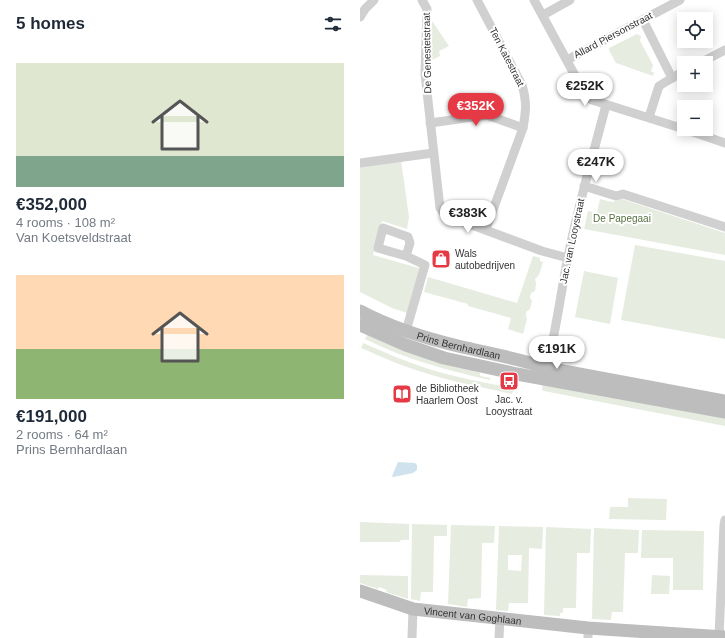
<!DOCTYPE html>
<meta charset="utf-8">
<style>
:root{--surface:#fff;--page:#f6f6f7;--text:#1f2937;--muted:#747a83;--accent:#e63946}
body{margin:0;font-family:Helvetica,sans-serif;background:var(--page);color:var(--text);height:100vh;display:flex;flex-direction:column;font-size:15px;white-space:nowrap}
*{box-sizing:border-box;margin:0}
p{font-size:13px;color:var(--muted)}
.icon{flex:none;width:22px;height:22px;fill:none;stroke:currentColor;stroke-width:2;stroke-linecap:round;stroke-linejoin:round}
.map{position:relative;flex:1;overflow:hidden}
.side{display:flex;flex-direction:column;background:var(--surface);width:360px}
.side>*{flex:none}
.buttons{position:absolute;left:317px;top:12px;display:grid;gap:8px}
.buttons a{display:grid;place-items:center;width:36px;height:36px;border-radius:0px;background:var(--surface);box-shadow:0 2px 10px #0003;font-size:20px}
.price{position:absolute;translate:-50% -34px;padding:0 9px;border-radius:14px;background:#fff;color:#222;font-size:13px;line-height:26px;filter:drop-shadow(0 1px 2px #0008)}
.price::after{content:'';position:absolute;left:50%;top:24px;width:12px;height:9px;margin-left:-6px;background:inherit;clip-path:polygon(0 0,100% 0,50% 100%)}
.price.on{background:var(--accent);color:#fff}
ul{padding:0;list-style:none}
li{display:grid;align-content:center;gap:8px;height:212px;padding:0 16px}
li span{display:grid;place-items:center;height:124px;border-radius:0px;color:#555}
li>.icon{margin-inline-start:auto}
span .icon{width:72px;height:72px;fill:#fffc;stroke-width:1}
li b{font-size:17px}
h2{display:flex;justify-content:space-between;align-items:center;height:48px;padding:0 16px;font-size:17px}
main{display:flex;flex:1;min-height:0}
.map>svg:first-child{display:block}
.green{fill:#e6ecdf;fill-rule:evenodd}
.water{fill:#cfe2ee}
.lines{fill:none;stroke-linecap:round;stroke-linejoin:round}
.street{stroke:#d0d0d0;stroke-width:9}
.secondary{stroke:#bdbdbd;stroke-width:13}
.labels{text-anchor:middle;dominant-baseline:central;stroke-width:4;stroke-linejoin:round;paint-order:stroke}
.street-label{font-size:10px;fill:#333;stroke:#fff}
.park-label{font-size:10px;fill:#56703f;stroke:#fff}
.poi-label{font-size:10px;fill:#333;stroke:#fff;text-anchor:start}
</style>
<main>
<section class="side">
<h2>5 homes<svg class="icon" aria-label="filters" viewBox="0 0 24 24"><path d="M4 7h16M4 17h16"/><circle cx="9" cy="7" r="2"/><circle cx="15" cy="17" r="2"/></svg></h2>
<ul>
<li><span style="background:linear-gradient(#dfe7d0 75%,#7fa58c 0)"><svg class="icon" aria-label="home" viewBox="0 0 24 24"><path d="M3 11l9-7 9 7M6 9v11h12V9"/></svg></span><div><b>€352,000</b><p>4 rooms · 108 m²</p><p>Van Koetsveldstraat</p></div></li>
<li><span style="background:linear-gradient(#ffd9b3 60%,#8fb573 0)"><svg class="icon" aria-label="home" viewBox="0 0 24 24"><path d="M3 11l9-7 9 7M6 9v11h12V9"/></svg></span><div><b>€191,000</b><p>2 rooms · 64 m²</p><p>Prins Bernhardlaan</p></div></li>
</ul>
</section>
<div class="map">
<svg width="365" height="638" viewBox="0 0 365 638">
<rect width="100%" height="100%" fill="#fff"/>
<g class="green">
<polygon points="72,21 89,46 79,51 80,56 72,60"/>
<polygon points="277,34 281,36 280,41 293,65 291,72 294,72 293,76 256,63 249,50 249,48"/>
<polygon points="41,160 49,217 47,229 22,221 13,255 62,269 50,314 32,308 0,292 0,167"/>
<polygon points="240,199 252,202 262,199 365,233 365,255 224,229 228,211 237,213"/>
<polygon points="275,245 365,261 365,339 261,320"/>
<polygon points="173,256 180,258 180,261 183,262 179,275 175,279 176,284 175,291 171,293 170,298 172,301 170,309 166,312 166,317 167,319 163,334 148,329 151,318 108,306 108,304 64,292 68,277 157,303"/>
<polygon points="224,271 258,278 250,324 215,317"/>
<path d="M8 334 120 373V376L130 378V380C86 370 45 359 5 339Z"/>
<path d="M3 343C26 353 49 363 72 370 99 378 126 383 154 388L152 394C121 387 89 381 59 371 39 365 20 356 1 348Z"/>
<polygon points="183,383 365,418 365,426 184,391 182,390"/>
<polygon points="268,498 307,499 306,520 249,519 250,507 268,507"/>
<polygon points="0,522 49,524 49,540 41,540 39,542 0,542"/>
<polygon points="52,524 87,525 87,536 74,536 73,592 61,592 60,601 51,599"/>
<polygon points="91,525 135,526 134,543 122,543 121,598 108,599 107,607 88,604"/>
<path d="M139 526 183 527 182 549 169 548 168 603H149L148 611 136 610ZM148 555H162L161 571 148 570Z"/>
<polygon points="186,527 231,529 230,553 217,553 216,608 203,608 203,613 200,613 200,616 184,615"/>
<polygon points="234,528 279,530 278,553 265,553 263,612 252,612 251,620 232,619"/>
<polygon points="282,530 344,531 343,590 313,590 313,558 281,558"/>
<polygon points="0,575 48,576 48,599 26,592 27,590 19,587 18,589 0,583"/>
<polygon points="292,575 310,576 309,594 291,594"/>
</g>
<polygon class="water" points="38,462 55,463 57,465 57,470 53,473 33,477 32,476"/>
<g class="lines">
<g class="street">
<polyline points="62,0 67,9 65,74 80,208 85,215 182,251 208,258"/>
<path d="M117 0 162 85C167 102 166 111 163 128L126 229"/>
<polyline points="174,0 225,94 232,100 324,129"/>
<polyline points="183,15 210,0"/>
<polyline points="0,17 5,9 14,0"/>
<polyline points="283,20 312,78 299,86 289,117"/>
<polyline points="207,60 320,0"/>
<polyline points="340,63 365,50"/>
<polyline points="312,78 324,71"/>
<polyline points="70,123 127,115 163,128"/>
<polyline points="324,129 365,143"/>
<polyline points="0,163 73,153"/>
<polyline points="224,186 256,196 263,194 365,227"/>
<polyline points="46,256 50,243 48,237 23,228 18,248 46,256 65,265 46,331"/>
<path d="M185 373C196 335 200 296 208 257 218 206 233 155 246 105"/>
<polyline points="359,636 364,525 365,520"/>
<polyline points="52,638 53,609"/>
<polyline points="139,638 140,618"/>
<polyline points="228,638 228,628"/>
</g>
<g class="secondary">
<path id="s1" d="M0 311C30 327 64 338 98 346 127 353 157 358 187 368L365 401"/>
<polyline points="0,325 46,345 84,358 157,374 365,412"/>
<path id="s2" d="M0 591 53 609 228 628 365 637"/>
</g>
</g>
<defs>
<symbol id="shop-square" viewBox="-11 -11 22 22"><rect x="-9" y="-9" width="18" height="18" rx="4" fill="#e63946" stroke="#fff"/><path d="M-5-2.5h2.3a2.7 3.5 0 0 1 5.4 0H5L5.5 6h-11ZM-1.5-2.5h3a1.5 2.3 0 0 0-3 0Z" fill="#fff"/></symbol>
<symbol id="bus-square" viewBox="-11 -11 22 22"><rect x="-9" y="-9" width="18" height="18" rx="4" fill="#e63946" stroke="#fff"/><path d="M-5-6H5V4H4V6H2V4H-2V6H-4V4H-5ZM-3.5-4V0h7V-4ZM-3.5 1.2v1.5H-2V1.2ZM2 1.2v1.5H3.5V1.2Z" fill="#fff"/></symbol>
<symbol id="library-square" viewBox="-11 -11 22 22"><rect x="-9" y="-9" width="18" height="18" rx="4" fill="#e63946" stroke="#fff"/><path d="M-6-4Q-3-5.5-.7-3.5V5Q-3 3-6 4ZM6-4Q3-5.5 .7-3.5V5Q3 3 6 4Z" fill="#fff"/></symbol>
</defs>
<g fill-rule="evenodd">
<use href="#shop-square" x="70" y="248" width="22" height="22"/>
<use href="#bus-square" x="138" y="370" width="22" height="22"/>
<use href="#library-square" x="31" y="383" width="22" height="22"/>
</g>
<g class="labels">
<g class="street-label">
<text transform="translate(253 35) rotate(-28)">Allard Piersonstraat</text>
<text transform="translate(67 53) rotate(-91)">De Genestetstraat</text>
<text transform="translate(147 57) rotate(63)">Ten Katestraat</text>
<text transform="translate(212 241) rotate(-78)">Jac. van Looystraat</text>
<text stroke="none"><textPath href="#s1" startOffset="105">Prins Bernhardlaan</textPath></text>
<text stroke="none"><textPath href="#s2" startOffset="116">Vincent van Goghlaan</textPath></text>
</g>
<g class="park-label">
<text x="262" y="218">De Papegaai</text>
</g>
<g class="poi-label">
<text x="95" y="253">Wals<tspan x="95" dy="12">autobedrijven</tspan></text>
<text x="56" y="388">de Bibliotheek<tspan x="56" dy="12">Haarlem Oost</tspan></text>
<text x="149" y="399" text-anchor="middle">Jac. v.<tspan x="149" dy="12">Looystraat</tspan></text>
</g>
</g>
</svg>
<div class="buttons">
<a><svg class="icon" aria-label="locate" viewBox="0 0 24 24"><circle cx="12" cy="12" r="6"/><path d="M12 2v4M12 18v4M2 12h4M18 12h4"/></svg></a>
<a>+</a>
<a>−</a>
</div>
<b class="price" style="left:225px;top:107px">€252K</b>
<b class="price on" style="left:116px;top:127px">€352K</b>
<b class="price" style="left:236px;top:183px">€247K</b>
<b class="price" style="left:108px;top:234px">€383K</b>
<b class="price" style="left:197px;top:370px">€191K</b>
</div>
</main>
